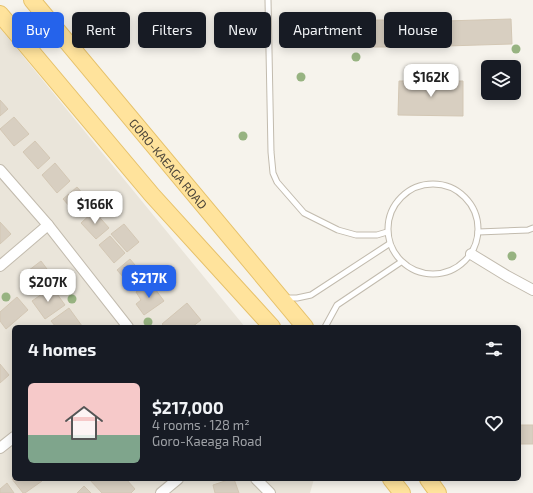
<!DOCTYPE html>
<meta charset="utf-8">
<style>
:root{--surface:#171b24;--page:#20242c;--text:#f1f3f6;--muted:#9ea1a6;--line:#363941;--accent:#2563eb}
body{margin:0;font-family:"Exo 2",sans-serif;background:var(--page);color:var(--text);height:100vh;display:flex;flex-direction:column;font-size:15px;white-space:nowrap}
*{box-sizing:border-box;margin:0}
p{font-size:13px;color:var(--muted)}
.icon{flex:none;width:22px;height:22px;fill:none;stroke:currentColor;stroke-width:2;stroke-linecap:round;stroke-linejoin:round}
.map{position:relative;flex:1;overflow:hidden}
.sheet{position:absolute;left:12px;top:325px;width:509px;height:156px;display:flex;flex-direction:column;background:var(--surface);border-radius:6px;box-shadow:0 2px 10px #0003}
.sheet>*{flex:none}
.banner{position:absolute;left:12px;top:12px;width:509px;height:36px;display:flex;gap:8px}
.fabs{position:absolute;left:481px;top:60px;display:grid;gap:8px}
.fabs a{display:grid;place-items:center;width:40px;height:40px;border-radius:6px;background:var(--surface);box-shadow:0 2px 10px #0003;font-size:20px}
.price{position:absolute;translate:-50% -34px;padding:0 9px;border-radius:8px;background:#fff;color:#222;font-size:13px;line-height:26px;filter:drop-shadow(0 1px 2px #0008)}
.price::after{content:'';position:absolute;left:50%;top:24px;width:12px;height:9px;margin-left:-6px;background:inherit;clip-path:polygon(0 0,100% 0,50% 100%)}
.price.selected{background:var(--accent);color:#fff}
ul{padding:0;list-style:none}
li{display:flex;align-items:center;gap:12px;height:100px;padding:0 16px}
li+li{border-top:1px solid var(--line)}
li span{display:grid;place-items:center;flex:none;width:112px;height:80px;border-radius:6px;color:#555}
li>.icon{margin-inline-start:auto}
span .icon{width:48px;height:48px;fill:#fffc;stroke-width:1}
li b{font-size:17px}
h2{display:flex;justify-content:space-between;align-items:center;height:48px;padding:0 16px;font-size:17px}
.tag{padding:0 14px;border-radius:6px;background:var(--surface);box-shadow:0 2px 10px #0003;font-size:14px;line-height:36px}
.tag.selected{background:var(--accent);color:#fff}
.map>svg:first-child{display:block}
.residential{fill:#eae5da}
.building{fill:#d8cfc1;stroke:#d3c7b4}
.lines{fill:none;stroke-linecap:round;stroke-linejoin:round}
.lane-casing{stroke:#c2bbae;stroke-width:7}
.street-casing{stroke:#c2bbae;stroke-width:12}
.primary-casing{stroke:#e6c16a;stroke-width:18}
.lane{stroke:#fff;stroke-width:5}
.street{stroke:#fff;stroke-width:10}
.primary{stroke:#ffe39c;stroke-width:16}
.tree{fill:#97b381}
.labels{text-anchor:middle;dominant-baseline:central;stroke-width:3.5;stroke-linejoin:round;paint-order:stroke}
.street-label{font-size:12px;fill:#4b4439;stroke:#fff}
</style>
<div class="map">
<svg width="533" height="493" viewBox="0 0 533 493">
<rect width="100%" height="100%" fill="#f6f3ec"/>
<polygon class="residential" points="0,28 245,327 14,327 14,479 314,479 310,493 0,493"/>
<g class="building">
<polygon points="511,19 512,44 446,46 445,21"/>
<polygon points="356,20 422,20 422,47 357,47"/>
<polygon points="399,81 463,81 463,116 398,115"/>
<polygon points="0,100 8,109 0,116"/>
<polygon points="14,117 29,134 14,146 0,129"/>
<polygon points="35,141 50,158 38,169 23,152"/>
<polygon points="55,163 70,181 57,193 42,175"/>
<polygon points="77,187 93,205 79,217 63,199"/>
<polygon points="94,211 109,228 96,239 81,223"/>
<polygon points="0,222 11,234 0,244"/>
<polygon points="124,224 139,242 127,252 111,234"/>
<polygon points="110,236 125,253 114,263 99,245"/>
<polygon points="130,259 145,277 132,287 117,270"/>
<polygon points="41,261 53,277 32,292 20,277"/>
<polygon points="150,282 164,301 144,315 136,304 141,300 136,292"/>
<polygon points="52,287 65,305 45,319 32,301"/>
<polygon points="17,297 28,310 6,329 0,321 0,312"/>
<polygon points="187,303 201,320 192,327 165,327 162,324"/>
<polygon points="69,308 82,326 56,327 51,321"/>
<polygon points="0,364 9,375 0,383"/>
<rect x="519" y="425" width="14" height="19"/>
<polygon points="14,478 14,479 40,479 42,481 25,493 23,493 12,479"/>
<polygon points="89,479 126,479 135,489 131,493 102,493"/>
<polygon points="231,479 234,479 239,493 215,493 213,485"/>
<polygon points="7,483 14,493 0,493 0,489"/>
<polygon points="84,486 91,493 77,493"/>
</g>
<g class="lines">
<defs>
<g id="lane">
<polyline points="268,0 271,152 273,173 277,182 304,213 338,230 356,235 377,235 387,232"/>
<circle cx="433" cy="229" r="45"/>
<polyline points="478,232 528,230 533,228"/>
<polyline points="285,298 297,298 311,295 389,244"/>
<polyline points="325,327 337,305 401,262"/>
</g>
<g id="street">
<polyline points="0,170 48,225 128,327"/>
<polyline points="471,254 507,276 533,290"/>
<polyline points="0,266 48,225"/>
<polyline points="0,448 14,437"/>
<polyline points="256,479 270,493"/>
<polyline points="161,493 178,479"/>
</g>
<g id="primary">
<path id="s1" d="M32 0 305 327"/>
<polyline points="0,14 152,195 272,327"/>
<polyline points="391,479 402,493"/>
<polyline points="428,479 438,493"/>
</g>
</defs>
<use href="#lane" class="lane-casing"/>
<use href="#street" class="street-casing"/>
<use href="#primary" class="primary-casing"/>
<use href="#lane" class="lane"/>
<use href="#street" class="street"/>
<use href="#primary" class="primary"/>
</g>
<g class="tree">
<circle cx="144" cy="25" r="4.5"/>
<circle cx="334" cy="30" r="4.5"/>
<circle cx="516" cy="49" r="4.5"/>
<circle cx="356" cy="57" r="4.5"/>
<circle cx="301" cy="77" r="4.5"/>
<circle cx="243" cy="136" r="4.5"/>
<circle cx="512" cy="256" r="4.5"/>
<circle cx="57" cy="274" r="4.5"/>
<circle cx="6" cy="297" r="4.5"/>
<circle cx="72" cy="299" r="4.5"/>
<circle cx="148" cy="322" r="4.5"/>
</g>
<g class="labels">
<g class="street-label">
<text stroke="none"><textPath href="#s1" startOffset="213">GORO-KAEAGA ROAD</textPath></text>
</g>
</g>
</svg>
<div class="fabs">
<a><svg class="icon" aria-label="layers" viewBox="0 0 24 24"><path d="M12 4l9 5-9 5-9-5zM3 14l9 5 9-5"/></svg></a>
</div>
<b class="price" style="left:431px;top:98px">$162K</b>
<b class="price" style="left:95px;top:225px">$166K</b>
<b class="price selected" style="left:149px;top:299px">$217K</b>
<b class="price" style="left:48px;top:303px">$207K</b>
<div class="banner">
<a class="tag selected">Buy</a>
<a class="tag">Rent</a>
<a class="tag">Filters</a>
<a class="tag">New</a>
<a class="tag">Apartment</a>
<a class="tag">House</a>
</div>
<section class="sheet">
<h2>4 homes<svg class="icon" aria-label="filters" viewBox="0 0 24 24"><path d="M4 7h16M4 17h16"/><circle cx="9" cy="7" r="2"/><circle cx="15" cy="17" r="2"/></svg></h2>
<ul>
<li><span style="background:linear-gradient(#f6c9c9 65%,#7fa58c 0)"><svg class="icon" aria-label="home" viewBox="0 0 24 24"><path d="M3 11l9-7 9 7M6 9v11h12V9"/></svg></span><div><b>$217,000</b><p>4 rooms · 128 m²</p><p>Goro-Kaeaga Road</p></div><svg class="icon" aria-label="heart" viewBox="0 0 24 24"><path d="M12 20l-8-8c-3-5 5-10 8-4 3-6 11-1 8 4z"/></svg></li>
</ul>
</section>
</div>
